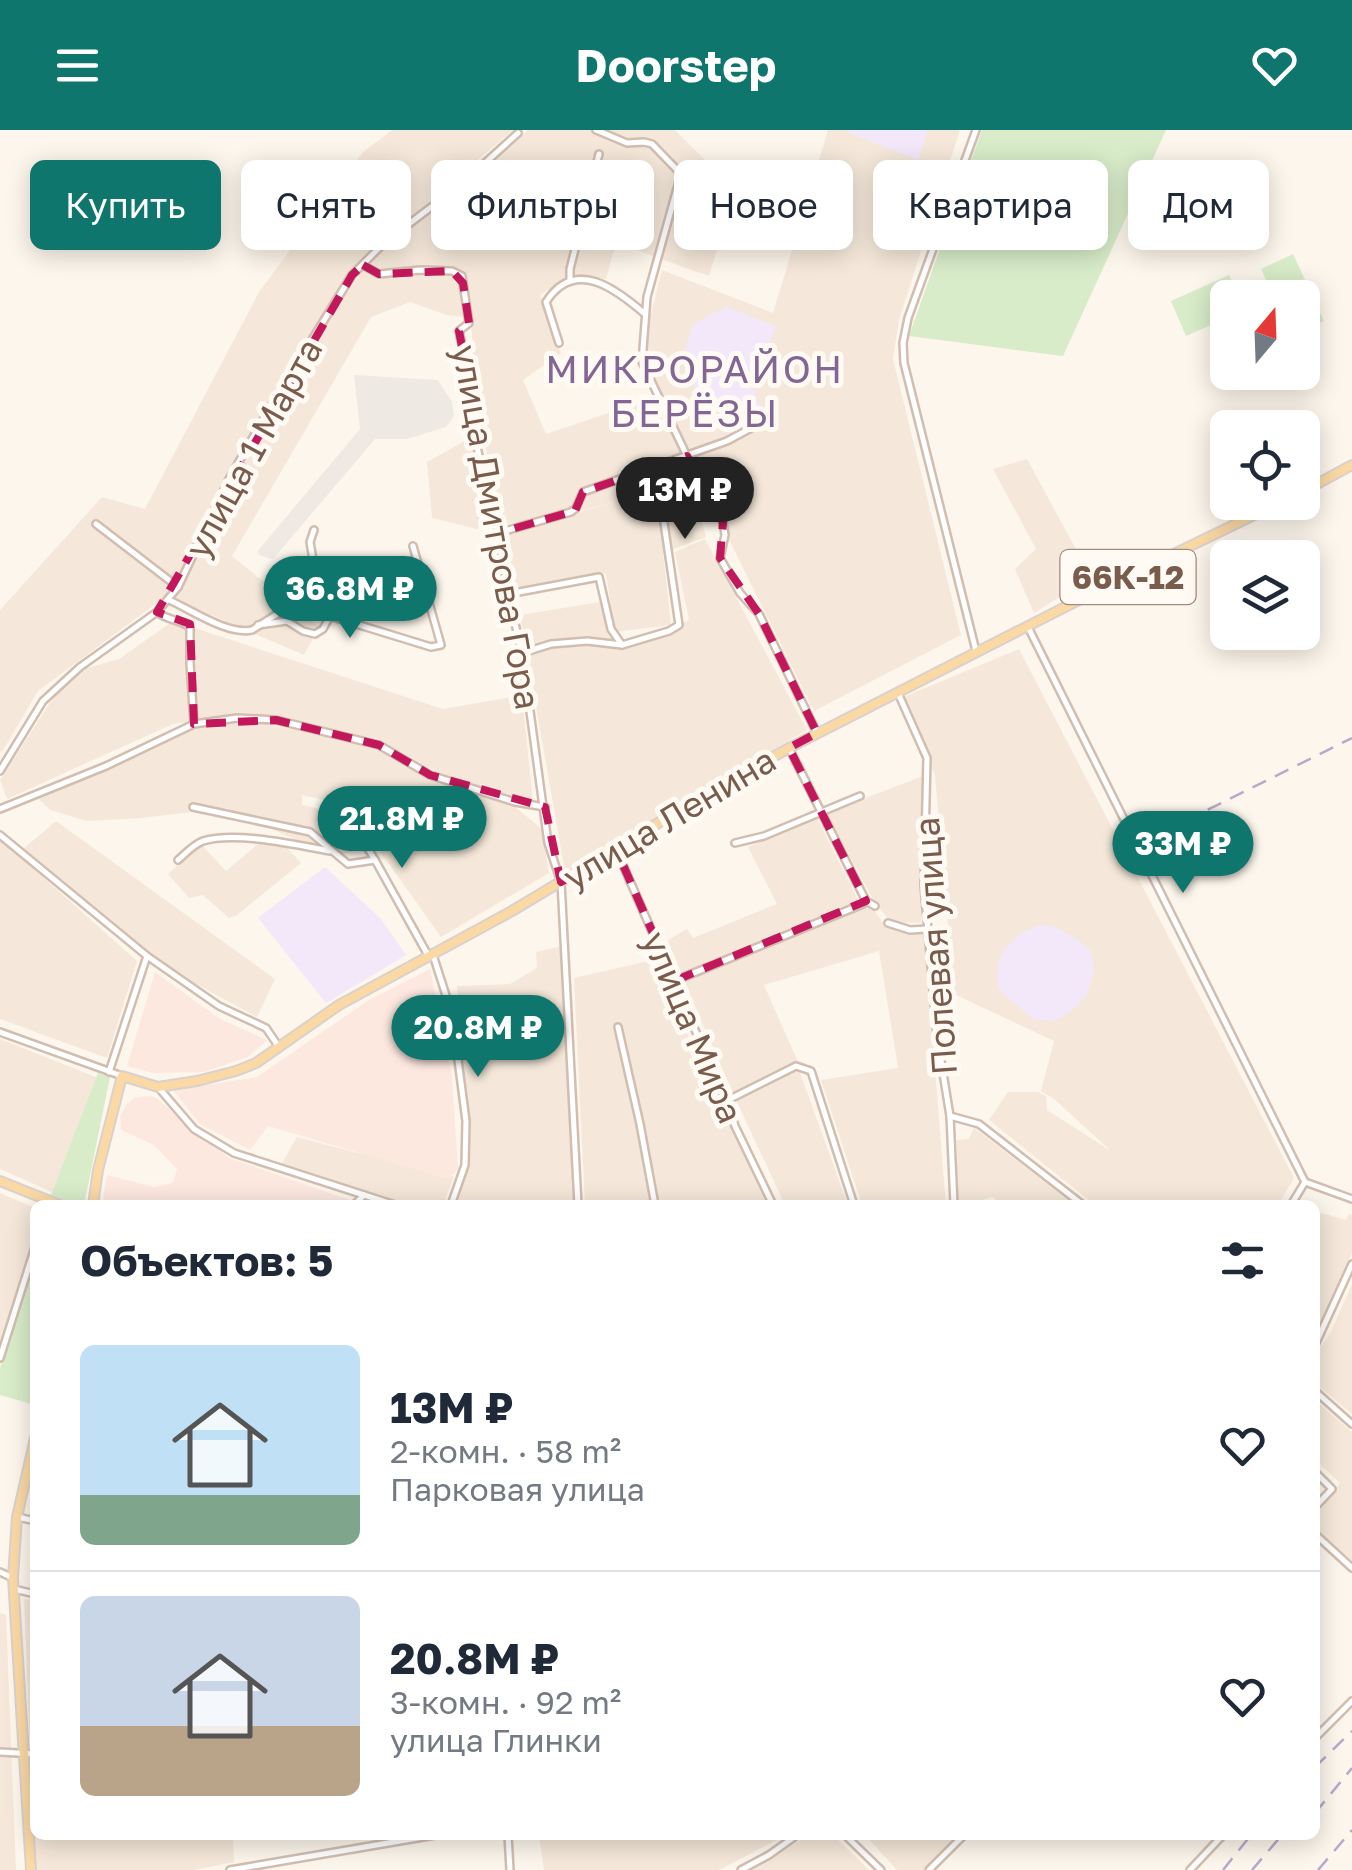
<!DOCTYPE html>
<html lang="ru">
<meta charset="utf-8">
<style>
:root{--surface:#fff;--page:#f2f2f3;--text:#1f2937;--muted:#747a83;--line:#e0e1e3;--accent:#0f766e}
body{margin:0;font-family:"Golos Text",sans-serif;background:var(--page);color:var(--text);height:100vh;display:flex;flex-direction:column;font-size:38px;white-space:nowrap}
*{box-sizing:border-box;margin:0}
p{font-size:32px;color:var(--muted)}
.icon{flex:none;width:55px;height:55px;fill:none;stroke:currentColor;stroke-width:2;stroke-linecap:round;stroke-linejoin:round}
.map{position:relative;flex:1;overflow:hidden}
.sheet{position:absolute;left:30px;top:1070px;width:1290px;height:640px;display:flex;flex-direction:column;background:var(--surface);border-radius:15px;box-shadow:0 5px 25px #0003}
.sheet>*{flex:none}
.guide{position:absolute;left:30px;top:30px;width:1292px;height:90px;display:flex;gap:20px}
.needle{width:65px;rotate:19deg}
.controls{position:absolute;left:1210px;top:150px;display:grid;gap:20px}
.controls a{display:grid;place-items:center;width:110px;height:110px;border-radius:15px;background:var(--surface);box-shadow:0 5px 25px #0003;font-size:50px}
.price{position:absolute;translate:-50% -85px;padding:0 22px;border-radius:35px;background:var(--accent);color:#fff;font-size:32px;line-height:65px;filter:drop-shadow(0 2px 5px #0008)}
.price::after{content:'';position:absolute;left:50%;top:60px;width:30px;height:22px;margin-left:-15px;background:inherit;clip-path:polygon(0 0,100% 0,50% 100%)}
.price.current{background:#222;color:#fff}
ul{padding:0;list-style:none}
li{display:flex;align-items:center;gap:30px;height:250px;padding:0 50px}
li+li{border-top:2px solid var(--line)}
li span{display:grid;place-items:center;flex:none;width:280px;height:200px;border-radius:15px;color:#555}
li>.icon{margin-inline-start:auto}
span .icon{width:120px;height:120px;fill:#fffc;stroke-width:1}
li b{font-size:42px}
h2{display:flex;justify-content:space-between;align-items:center;height:120px;padding:0 50px;font-size:42px}
.chip{padding:0 35px;border-radius:15px;background:var(--surface);box-shadow:0 5px 25px #0003;font-size:35px;line-height:90px}
.chip.current{background:var(--accent);color:#fff}
header{display:flex;justify-content:space-between;align-items:center;height:130px;padding:0 50px;background:var(--accent);color:#fff;font-size:45px;font-weight:700}
.map>svg:first-child{display:block}
.residential{fill:#f5e8da}
.commercial{fill:#fde8e0}
.industrial{fill:#efe9e4}
.education{fill:#f3e8fa}
.green{fill:#d8ecc9}
.lines{fill:none;stroke-linecap:round;stroke-linejoin:round}
.minor-casing{stroke:#d1beb0;stroke-width:10}
.major-casing{stroke:#dad1cd;stroke-width:12}
.minor{stroke:#fff;stroke-width:5}
.major{stroke:#fbd9a5;stroke-width:8}
.rail{stroke:#b9a8c9;stroke-width:2.5;stroke-dasharray:15 10;stroke-linecap:butt}
.marked{fill:none;stroke:#c2185b;stroke-width:8;stroke-dasharray:20 12;stroke-linejoin:round}
.labels{text-anchor:middle;dominant-baseline:central;stroke-width:10;stroke-linejoin:round;paint-order:stroke}
.shield{fill:#fffaf3;stroke:#a28b7f;stroke-width:2.5}
.shield-label{font-size:32px;font-weight:bold;fill:#7a5c4d}
.street-label{font-size:35px;fill:#7a5c4d;stroke:#fffaf3}
.neighbourhood-label{font-size:38px;letter-spacing:2.5px;fill:#846695;stroke:#fffaf3}
</style>
<header><svg class="icon" aria-label="menu" viewBox="0 0 24 24"><path d="M4 6h16M4 12h16M4 18h16"/></svg>Doorstep<svg class="icon" aria-label="heart" viewBox="0 0 24 24"><path d="M12 20l-8-8c-3-5 5-10 8-4 3-6 11-1 8 4z"/></svg></header>
<div class="map">
<svg width="1352" height="1740" viewBox="0 0 1352 1740">
<rect width="100%" height="100%" fill="#fdf6ec"/>
<g class="residential">
<polygon points="392,0 513,0 351,138 256,296 169,464 38,561 2,622 0,621 0,480 102,367 145,379 259,162 363,22"/>
<polygon points="528,0 675,0 735,60 709,146 616,113 606,149 573,144 540,165 561,223 523,250 546,304 662,265 643,217 662,140 773,183 828,0 960,0 899,190 893,229 961,505 814,581 685,321 636,337 645,364 691,351 706,407 663,423 671,495 615,502 606,443 517,461 503,403 629,368 576,382 501,395 475,264 471,188 447,185 410,172 371,187 232,426 319,497 304,525 174,469 237,344 326,191 372,128"/>
<polygon points="472,307 492,391 477,399 432,388 427,332"/>
<polygon points="1027,329 1091,447 1034,483 1015,439 1036,419 993,339"/>
<polygon points="705,409 807,600 565,742 520,485 600,472 620,520 689,490 675,422"/>
<polygon points="173,491 443,579 522,565 533,672 444,646 378,609 245,583 173,594 7,669 0,650 57,562 87,538 119,529"/>
<polygon points="1019,519 1294,1048 1278,1075 1172,1075 1167,1071 1168,1075 1095,1075 989,990 1008,962 1038,962 1046,966 1047,980 1111,1021 1054,969 1041,961 1054,911 954,864 935,645 901,568"/>
<polygon points="243,589 378,617 425,648 509,672 542,699 549,743 441,807 347,675 302,665 302,675 339,683 361,719 333,727 226,678 141,688 87,691 50,680 39,669 194,598"/>
<polygon points="923,646 921,793 891,792 874,771 826,683"/>
<polygon points="817,688 858,770 678,845 668,810 687,799 693,808 777,774 748,717"/>
<polygon points="56,691 275,849 257,887 163,836 23,719"/>
<polygon points="0,709 137,831 107,928 0,889"/>
<polygon points="200,713 226,741 258,714 283,713 301,733 237,785 229,788 203,765 189,768 168,744"/>
<polygon points="871,776 886,797 924,803 946,1075 862,1075 821,950 898,938 879,821 764,855 799,934 733,963 684,851"/>
<polygon points="563,816 575,1075 455,1075 470,1033 457,856 510,854 537,838 536,822"/>
<polygon points="653,830 767,1075 585,1075 574,848"/>
<polygon points="0,909 101,949 52,1062 0,1039"/>
<polygon points="799,940 848,1075 785,1075 736,970"/>
<polygon points="974,998 1075,1075 1005,1075 992,1067 966,1075 958,1075 957,1010 969,1009"/>
<polygon points="297,1007 358,1023 389,1017 454,1047 443,1075 407,1075 281,1035"/>
<polygon points="0,1063 35,1078 35,1102 0,1212"/>
<polygon points="1315,1081 1346,1090 1349,1084 1352,1085 1352,1123 1315,1205"/>
<polygon points="1352,1154 1352,1284 1315,1253 1315,1224 1330,1204"/>
<polygon points="1315,1270 1352,1302 1352,1431 1315,1398 1315,1387 1340,1353 1315,1329"/>
<polygon points="24,1469 35,1471 35,1705 233,1705 234,1732 194,1740 35,1740"/>
<polygon points="0,1483 6,1485 16,1740 0,1740"/>
<polygon points="539,1705 786,1705 719,1740 544,1740"/>
<polygon points="810,1705 833,1705 869,1740 747,1740"/>
<polygon points="865,1705 967,1705 932,1740 897,1740"/>
</g>
<g class="commercial">
<polygon points="430,839 452,947 458,1039 448,1049 268,996 250,1020 200,994 173,960 257,947 369,870"/>
<polygon points="155,842 220,889 267,910 248,927 204,942 153,943 127,936"/>
<polygon points="145,966 155,967 229,1028 356,1072 352,1075 111,1075 103,1068 107,1045 154,1057 173,1053 177,1039 154,1015 121,1000 120,986 126,975 134,968"/>
</g>
<polygon class="industrial" points="354,245 438,250 452,272 454,286 446,297 407,309 375,309 273,429 261,426 257,422 360,299"/>
<g class="education">
<polygon points="849,0 928,0 918,30 849,3"/>
<polygon points="726,177 776,196 753,256 761,279 760,287 729,306 717,279 699,271 683,225 693,194"/>
<polygon points="325,737 381,789 406,825 326,873 258,788"/>
<polygon points="1040,795 1053,796 1080,811 1091,821 1094,842 1086,866 1069,883 1054,891 1033,889 999,860 997,853 997,836 1004,819 1020,804"/>
</g>
<g class="green">
<polygon points="982,0 1166,0 1063,226 909,206"/>
<polygon points="1293,124 1324,191 1303,201 1302,168 1274,167 1261,139"/>
<polygon points="1229,145 1239,167 1228,168 1227,188 1186,206 1171,171"/>
<polygon points="98,943 110,947 84,1075 76,1075 51,1065"/>
<polygon points="35,1127 35,1275 0,1265 0,1238"/>
</g>
<g class="lines">
<defs>
<g id="minor">
<polyline points="596,0 627,13 644,12 652,14 681,44 647,167 642,232 687,326 723,392 725,405 720,428 740,463 759,484 817,603"/>
<polyline points="976,0 908,188 903,213 904,233 976,521"/>
<polyline points="363,135 379,144 420,140 452,141 462,146 469,193 459,201 467,239 475,309 498,403 508,464 522,523 548,713 561,752 578,1075"/>
<polyline points="570,150 570,139 599,24"/>
<path d="M559 213 546 172C575 127 616 159 645 184"/>
<polyline points="96,394 178,457"/>
<polyline points="498,403 571,382 576,378 583,362 727,311 768,289"/>
<polyline points="508,464 599,447 611,499 622,515"/>
<path d="M169 470C192 480 227 505 252 500L307 465 315 442 310 412 314 400"/>
<path d="M157 482C167 490 180 490 190 497V533L194 594"/>
<polyline points="258,495 287,491 303,501 315,504 323,499 330,486 431,517 441,515 413,416"/>
<polyline points="1028,497 1305,1052"/>
<polyline points="522,523 551,514 587,511 622,515 669,501 679,495 662,379 652,337"/>
<polyline points="898,563 927,628 924,755 937,906 950,986 954,1075"/>
<polyline points="789,618 866,771 875,776"/>
<polyline points="0,641 43,571 80,537 157,482 178,457 229,349 271,276 352,145 384,113 464,52 518,3"/>
<polyline points="341,675 375,730 429,827"/>
<polyline points="193,677 310,702 348,734 375,730"/>
<polyline points="0,679 106,636 194,594 237,588 276,590 379,615 430,645 515,672 545,677"/>
<polyline points="0,705 147,826 219,876 266,898 279,917"/>
<polyline points="735,713 764,706 860,666"/>
<polyline points="616,719 730,980 735,996 773,1075"/>
<path d="M178 730C185 724 194 714 203 711 236 701 297 715 330 721"/>
<polyline points="888,793 910,800 927,799"/>
<polyline points="433,825 452,884 466,991 465,1035 451,1075"/>
<polyline points="674,851 863,774 866,771"/>
<polyline points="618,897 640,994 655,1075"/>
<polyline points="0,902 122,946"/>
<polyline points="109,942 147,826"/>
<polyline points="158,957 194,999 234,1023 395,1075"/>
<polyline points="726,971 796,936 811,941 854,1075"/>
<polyline points="950,986 979,994 1083,1075"/>
<polyline points="1305,1052 1352,1069"/>
<polyline points="354,1075 364,1065"/>
<polyline points="1291,1075 1305,1052"/>
<polyline points="1315,1215 1352,1134"/>
<polyline points="0,1228 35,1117"/>
<polyline points="1315,1261 1352,1294"/>
<polyline points="1315,1342 1332,1359 1315,1377"/>
<polyline points="18,1387 35,1391"/>
<polyline points="1315,1404 1352,1438"/>
<polyline points="0,1442 13,1448"/>
<polyline points="14,1459 35,1464"/>
<polyline points="1315,1608 1352,1571"/>
<polyline points="0,1622 35,1624"/>
<polyline points="508,1705 510,1740"/>
<polyline points="845,1705 881,1740"/>
<polyline points="230,1740 435,1705"/>
<polyline points="741,1740 769,1725 797,1705"/>
<polyline points="929,1740 964,1705"/>
<polyline points="1190,1740 1223,1705"/>
</g>
<g id="major">
<polyline points="1302,362 1352,335"/>
<polyline points="0,1051 60,1075"/>
<polyline points="93,1075 98,1040 122,946 158,957 197,951 236,941 256,933 339,875 512,781 698,669 789,618 1075,472 1281,372"/>
<polyline points="31,1740 13,1448 17,1387 35,1308"/>
</g>
</defs>
<use href="#minor" class="minor-casing"/>
<use href="#major" class="major-casing"/>
<use href="#minor" class="minor"/>
<use href="#major" class="major"/>
<g class="rail">
<polyline points="1163,702 1352,608"/>
<polyline points="1315,1637 1352,1601"/>
<polyline points="1315,1683 1352,1638"/>
<polyline points="1223,1740 1251,1705"/>
<polyline points="1252,1740 1282,1705"/>
<polyline points="1318,1740 1352,1700"/>
</g>
</g>
<path class="marked" d="M363 135 379 144 452 141 463 153 469 193 459 201 498 403 575 381 583 362 687 326 723 392 720 428 759 484 817 603 789 618 866 771 674 851 616 719 561 752 545 677 430 645 379 615 276 590 194 594 190 494 157 482 352 145Z"/>
<g class="labels">
<rect class="shield" x="1060.5" y="420" width="135" height="54" rx="8"/>
<g class="shield-label">
<text x="1128" y="447">66К-12</text>
</g>
<g class="street-label">
<text transform="translate(253 318) rotate(-61)">улица 1 Марта</text>
<text transform="translate(497 397) rotate(80)">улица Дмитрова Гора</text>
<text transform="translate(669 688) rotate(-31)">улица Ленина</text>
<text transform="translate(935 816) rotate(-94)">Полевая улица</text>
<text transform="translate(693 897) rotate(67)">улица Мира</text>
</g>
<g class="neighbourhood-label">
<text x="695" y="238">МИКРОРАЙОН<tspan x="695" dy="44">БЕРЁЗЫ</tspan></text>
</g>
</g>
</svg>
<div class="controls">
<a><svg class="needle" viewBox="-14 -14 28 28"><path d="M0-13l5 13h-10z" fill="#e53935"/><path d="M0 13l5-13h-10z" fill="#747a83"/></svg></a>
<a><svg class="icon" aria-label="locate" viewBox="0 0 24 24"><circle cx="12" cy="12" r="6"/><path d="M12 2v4M12 18v4M2 12h4M18 12h4"/></svg></a>
<a><svg class="icon" aria-label="layers" viewBox="0 0 24 24"><path d="M12 4l9 5-9 5-9-5zM3 14l9 5 9-5"/></svg></a>
</div>
<b class="price current" style="left:685px;top:412px">13M ₽</b>
<b class="price" style="left:350px;top:511px">36.8M ₽</b>
<b class="price" style="left:402px;top:741px">21.8M ₽</b>
<b class="price" style="left:1183px;top:766px">33M ₽</b>
<b class="price" style="left:478px;top:950px">20.8M ₽</b>
<div class="guide">
<a class="chip current">Купить</a>
<a class="chip">Снять</a>
<a class="chip">Фильтры</a>
<a class="chip">Новое</a>
<a class="chip">Квартира</a>
<a class="chip">Дом</a>
</div>
<section class="sheet">
<h2>Объектов: 5<svg class="icon" aria-label="filters" viewBox="0 0 24 24"><path d="M4 7h16M4 17h16"/><circle cx="9" cy="7" r="2"/><circle cx="15" cy="17" r="2"/></svg></h2>
<ul>
<li><span style="background:linear-gradient(#bfe0f5 75%,#7fa58c 0)"><svg class="icon" aria-label="home" viewBox="0 0 24 24"><path d="M3 11l9-7 9 7M6 9v11h12V9"/></svg></span><div><b>13M ₽</b><p>2-комн. · 58 m²</p><p>Парковая улица</p></div><svg class="icon" aria-label="heart" viewBox="0 0 24 24"><path d="M12 20l-8-8c-3-5 5-10 8-4 3-6 11-1 8 4z"/></svg></li>
<li><span style="background:linear-gradient(#c9d6e8 65%,#b9a48a 0)"><svg class="icon" aria-label="home" viewBox="0 0 24 24"><path d="M3 11l9-7 9 7M6 9v11h12V9"/></svg></span><div><b>20.8M ₽</b><p>3-комн. · 92 m²</p><p>улица Глинки</p></div><svg class="icon" aria-label="heart" viewBox="0 0 24 24"><path d="M12 20l-8-8c-3-5 5-10 8-4 3-6 11-1 8 4z"/></svg></li>
</ul>
</section>
</div>
